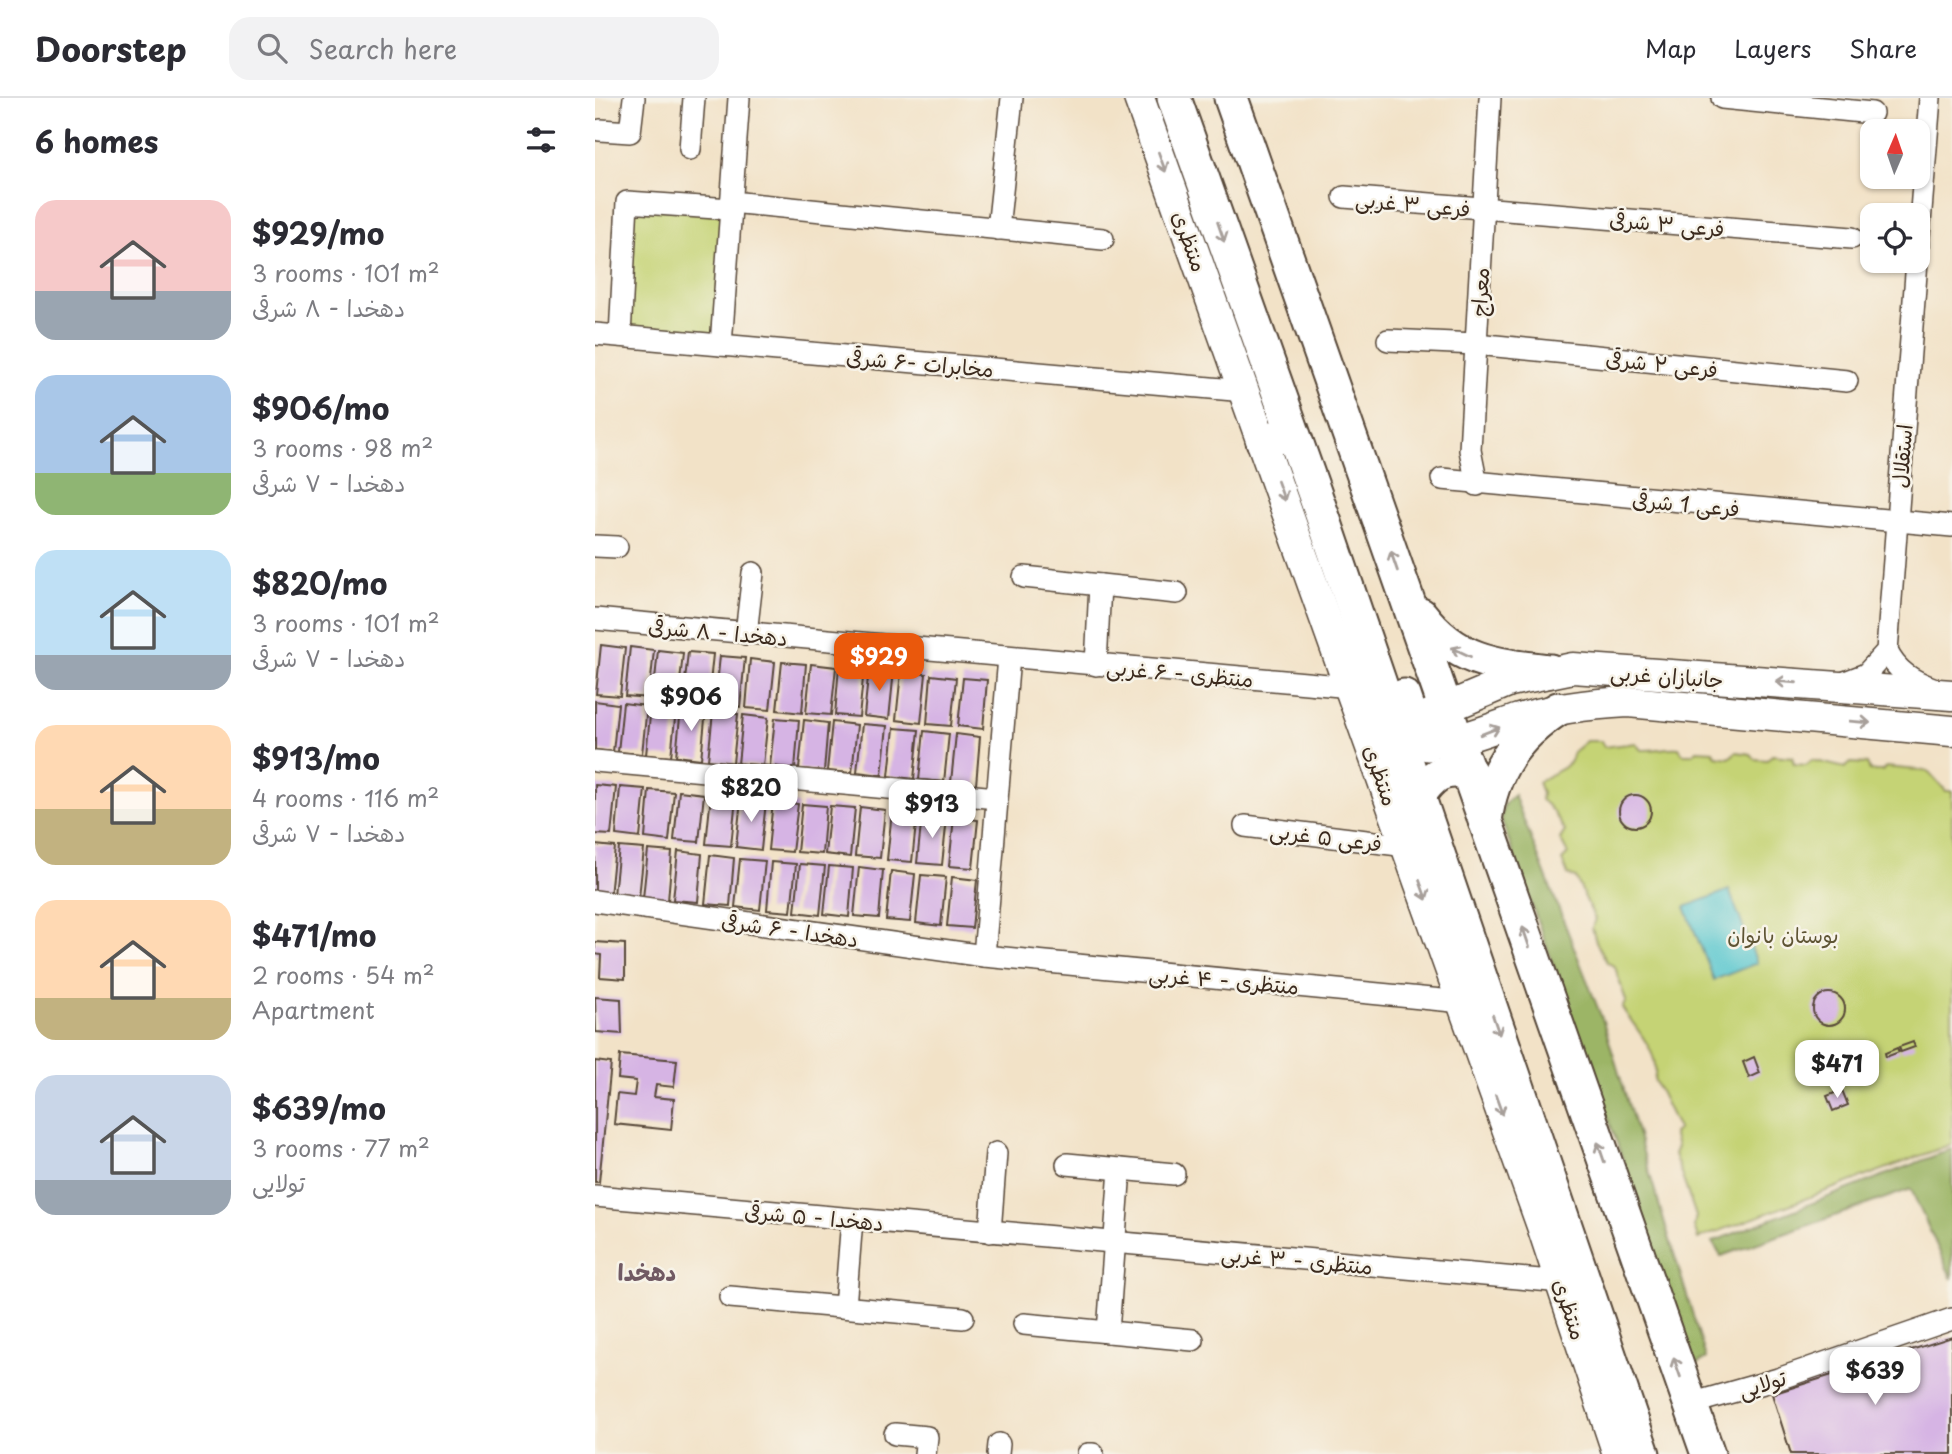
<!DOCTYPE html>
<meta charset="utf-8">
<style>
:root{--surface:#fff;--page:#f2f2f3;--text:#2b2b33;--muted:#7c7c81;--line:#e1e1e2;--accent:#ea580c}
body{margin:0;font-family:"Playpen Sans","Playpen Sans Arabic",sans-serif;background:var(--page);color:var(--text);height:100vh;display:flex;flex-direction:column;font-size:26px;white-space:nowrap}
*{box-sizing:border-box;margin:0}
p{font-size:23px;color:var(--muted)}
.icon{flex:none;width:38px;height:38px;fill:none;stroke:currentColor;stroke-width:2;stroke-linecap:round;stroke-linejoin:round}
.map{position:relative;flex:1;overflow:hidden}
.panel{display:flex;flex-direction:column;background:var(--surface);width:595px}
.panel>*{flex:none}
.needle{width:46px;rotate:2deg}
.fabs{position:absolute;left:1265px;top:21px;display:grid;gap:14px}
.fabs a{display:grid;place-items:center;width:70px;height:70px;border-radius:14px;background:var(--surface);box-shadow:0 2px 5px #0004;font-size:35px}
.price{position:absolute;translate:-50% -60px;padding:0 16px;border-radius:14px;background:#fff;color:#222;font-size:23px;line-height:46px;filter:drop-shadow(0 2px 4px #0008)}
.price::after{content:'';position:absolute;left:50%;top:42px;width:21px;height:16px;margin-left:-10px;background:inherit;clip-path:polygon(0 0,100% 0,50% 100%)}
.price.selected{background:var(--accent);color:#fff}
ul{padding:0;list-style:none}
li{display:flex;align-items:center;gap:21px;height:175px;padding:0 35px}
li span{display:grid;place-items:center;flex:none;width:196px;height:140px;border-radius:21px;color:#555}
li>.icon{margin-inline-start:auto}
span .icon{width:84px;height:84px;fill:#fffc;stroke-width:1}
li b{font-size:30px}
h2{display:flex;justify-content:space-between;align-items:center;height:84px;padding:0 35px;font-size:30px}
header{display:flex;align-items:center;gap:42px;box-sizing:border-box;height:98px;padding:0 35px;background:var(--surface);border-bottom:2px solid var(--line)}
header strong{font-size:33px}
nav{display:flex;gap:38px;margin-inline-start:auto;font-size:24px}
.search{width:490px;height:63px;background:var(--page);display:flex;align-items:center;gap:18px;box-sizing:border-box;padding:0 24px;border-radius:21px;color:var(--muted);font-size:26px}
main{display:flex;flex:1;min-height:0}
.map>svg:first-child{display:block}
.green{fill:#c5d375;stroke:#807e4a;stroke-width:2}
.forest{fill:#9cb566;stroke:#6c7042;stroke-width:2}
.water{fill:#5ac7cf;stroke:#4a7876;stroke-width:2}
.building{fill:#d6b4e4}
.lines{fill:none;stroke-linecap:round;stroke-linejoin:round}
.street-casing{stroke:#564637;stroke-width:24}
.secondary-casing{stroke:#564637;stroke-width:33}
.primary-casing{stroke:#564637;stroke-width:37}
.street{stroke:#fff;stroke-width:21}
.secondary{stroke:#fff;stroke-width:30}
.primary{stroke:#fff;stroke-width:33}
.oneway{stroke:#a79f9a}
.labels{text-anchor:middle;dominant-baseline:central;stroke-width:5;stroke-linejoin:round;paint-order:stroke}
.street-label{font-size:21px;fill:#3b2a1e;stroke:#f7f3e8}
.park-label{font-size:21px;fill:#5e5434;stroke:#f7f3e8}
.neighbourhood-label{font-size:23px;font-weight:bold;fill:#715a63;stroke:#f7f3e8}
</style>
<header>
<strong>Doorstep</strong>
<div class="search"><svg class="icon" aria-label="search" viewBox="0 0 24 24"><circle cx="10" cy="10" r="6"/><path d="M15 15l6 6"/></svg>Search here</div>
<nav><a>Map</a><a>Layers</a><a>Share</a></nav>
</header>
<main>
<section class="panel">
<h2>6 homes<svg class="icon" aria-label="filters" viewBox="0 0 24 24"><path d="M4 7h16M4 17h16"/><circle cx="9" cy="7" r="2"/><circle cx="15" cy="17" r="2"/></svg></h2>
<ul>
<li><span style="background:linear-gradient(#f6c9c9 65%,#9aa5b1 0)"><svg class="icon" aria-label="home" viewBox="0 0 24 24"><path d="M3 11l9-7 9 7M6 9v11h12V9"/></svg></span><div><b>$929/mo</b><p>3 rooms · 101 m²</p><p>دهخدا - ۸ شرقی</p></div></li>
<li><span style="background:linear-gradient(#a9c7e8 70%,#8fb573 0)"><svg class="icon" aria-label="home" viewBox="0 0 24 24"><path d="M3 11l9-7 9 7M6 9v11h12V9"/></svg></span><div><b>$906/mo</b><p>3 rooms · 98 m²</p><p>دهخدا - ۷ شرقی</p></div></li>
<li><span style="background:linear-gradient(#bfe0f5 75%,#9aa5b1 0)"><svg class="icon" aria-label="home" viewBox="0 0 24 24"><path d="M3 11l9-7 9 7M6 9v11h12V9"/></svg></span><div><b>$820/mo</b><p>3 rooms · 101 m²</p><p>دهخدا - ۷ شرقی</p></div></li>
<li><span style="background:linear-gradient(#ffd9b3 60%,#c2b280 0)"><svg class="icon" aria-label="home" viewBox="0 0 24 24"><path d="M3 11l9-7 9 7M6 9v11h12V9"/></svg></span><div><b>$913/mo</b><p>4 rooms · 116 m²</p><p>دهخدا - ۷ شرقی</p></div></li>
<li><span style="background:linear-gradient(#ffd9b3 70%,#c2b280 0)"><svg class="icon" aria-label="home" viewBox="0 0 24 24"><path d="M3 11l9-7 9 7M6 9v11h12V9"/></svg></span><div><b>$471/mo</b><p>2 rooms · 54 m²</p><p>Apartment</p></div></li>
<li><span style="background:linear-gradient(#c9d6e8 75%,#9aa5b1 0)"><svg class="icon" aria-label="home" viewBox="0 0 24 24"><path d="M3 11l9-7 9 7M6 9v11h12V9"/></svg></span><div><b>$639/mo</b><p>3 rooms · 77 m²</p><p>تولایی</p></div></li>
</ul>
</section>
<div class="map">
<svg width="1357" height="1356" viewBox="0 0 1357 1356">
<rect width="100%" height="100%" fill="#f7f3e8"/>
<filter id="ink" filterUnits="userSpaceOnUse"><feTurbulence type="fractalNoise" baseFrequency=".0143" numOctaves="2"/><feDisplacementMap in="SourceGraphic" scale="14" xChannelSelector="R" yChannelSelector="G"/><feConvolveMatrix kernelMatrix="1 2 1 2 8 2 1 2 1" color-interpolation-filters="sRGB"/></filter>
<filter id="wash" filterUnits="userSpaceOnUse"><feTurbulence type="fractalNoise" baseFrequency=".00686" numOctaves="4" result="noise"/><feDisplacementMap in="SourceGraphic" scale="28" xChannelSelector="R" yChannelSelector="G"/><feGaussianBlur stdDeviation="1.57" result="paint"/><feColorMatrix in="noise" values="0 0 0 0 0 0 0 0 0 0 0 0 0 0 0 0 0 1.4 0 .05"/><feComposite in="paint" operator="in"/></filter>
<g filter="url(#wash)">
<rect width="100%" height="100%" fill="#f2e2c7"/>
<g class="green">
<polygon points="38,108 128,116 120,239 31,232"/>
<path d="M991 643H1006L1009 649 1041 645 1046 652C1060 653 1069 649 1084 650L1088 656H1097L1102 652 1118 653 1121 658 1134 660 1141 654 1156 656 1160 661 1172 662 1177 657 1197 659 1199 666 1211 667 1217 662 1250 670 1256 665 1272 666 1275 673H1287L1291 669 1333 673 1351 693H1357V1046L1103 1141 1099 1128 1101 1118 1079 1056 1082 1049 1078 1035 1083 1031 1059 981C1067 957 1039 928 1027 910L1031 903 1020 869 1012 864 1001 844 997 830 1000 821 981 780 973 777 967 762 973 756 965 741 970 733C964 723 956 708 946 702L947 695 943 684 969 669 975 663 978 654Z"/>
</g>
<g class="forest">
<polygon points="919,697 1008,923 1111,1260 1101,1267 1089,1261 1027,1059 906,721 909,706"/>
<polygon points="1357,1051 1357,1181 1316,1091 1126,1158 1117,1144"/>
</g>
<polygon class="water" points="1134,792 1162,865 1119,882 1090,809"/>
<g id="blocks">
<g class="building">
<polygon points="6,547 30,550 25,598 1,596"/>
<polygon points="35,549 59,552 54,600 30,598"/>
<polygon points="63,552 88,555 83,603 58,601"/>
<polygon points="93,554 118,556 113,605 88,602"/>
<polygon points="125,558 150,560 145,609 120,606"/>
<polygon points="155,561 180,564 175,612 151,610"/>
<polygon points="187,564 211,566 207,615 182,612"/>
<polygon points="216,566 241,569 236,617 211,615"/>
<polygon points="244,568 269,571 264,619 240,617"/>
<polygon points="274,570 299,572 294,621 269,618"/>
<polygon points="306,574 331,576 326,625 301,622"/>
<polygon points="336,577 361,580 356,628 332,626"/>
<polygon points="368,580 392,582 388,631 363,628"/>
<polygon points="0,603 23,606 18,654 0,652"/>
<polygon points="28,605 52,608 47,656 23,654"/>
<polygon points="56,608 81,611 76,659 51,657"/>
<polygon points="86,610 111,612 106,661 81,658"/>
<polygon points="118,614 143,616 138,665 113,662"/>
<polygon points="148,617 173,620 168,668 143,666"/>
<polygon points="180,620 204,622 200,671 175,668"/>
<polygon points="209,622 233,625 229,673 204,671"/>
<polygon points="237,624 262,627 257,675 232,673"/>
<polygon points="267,626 292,628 287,677 262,674"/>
<polygon points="299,630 324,632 319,681 294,678"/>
<polygon points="329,633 354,636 349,684 324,682"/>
<polygon points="361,636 385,639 381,687 356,684"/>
<polygon points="0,687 21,689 16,737 0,736"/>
<polygon points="25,689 50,691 45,740 21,737"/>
<polygon points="54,692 79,694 74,743 50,740"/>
<polygon points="84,693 109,696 104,744 79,742"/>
<circle cx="1040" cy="713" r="16"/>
<polygon points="116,697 141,700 136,748 111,746"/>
<polygon points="146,701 171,703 166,752 141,749"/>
<polygon points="178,703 203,706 197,754 173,752"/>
<polygon points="207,706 231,708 227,756 202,754"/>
<polygon points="235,708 260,710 255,759 230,756"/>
<polygon points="265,709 290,712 285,760 260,758"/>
<polygon points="297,713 322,716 317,764 292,762"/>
<polygon points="327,717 352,719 347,767 322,765"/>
<polygon points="359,719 383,722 378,770 354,768"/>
<polygon points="0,747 20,749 15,798 0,796"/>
<polygon points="24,749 49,751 44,800 19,797"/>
<polygon points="53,752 77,754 73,803 48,800"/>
<polygon points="83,753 107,756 103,804 78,802"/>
<polygon points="115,757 139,760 135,808 110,806"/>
<polygon points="145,761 170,763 165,812 140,809"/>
<polygon points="176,764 201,766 196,814 172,812"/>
<polygon points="205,766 230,768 225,817 200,814"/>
<polygon points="234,768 258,770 254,819 229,816"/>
<polygon points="264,769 288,772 284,820 259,818"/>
<polygon points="296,773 320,776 315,824 291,822"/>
<polygon points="326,777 351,779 346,828 321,825"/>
<polygon points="357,779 382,782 377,830 352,828"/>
<polygon points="0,844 30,846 30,881 5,879 6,857 0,856"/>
<circle cx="1234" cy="911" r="16"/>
<polygon points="0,899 26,901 27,936 1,934"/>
<polygon points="1318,944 1320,949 1306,954 1304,949"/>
<polygon points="1302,950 1304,954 1291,959 1290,955"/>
<polygon points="25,957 82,962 79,989 61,987 59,999 79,1001 76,1032 19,1026 22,996 39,998 41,983 23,981"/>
<polygon points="1159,959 1165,975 1154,980 1148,964"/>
<polygon points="0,963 16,965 4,1084 0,1084"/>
<polygon points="1247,992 1253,1007 1238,1013 1232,998"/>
<polygon points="1357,1239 1357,1356 1196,1356 1177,1296"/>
</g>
</g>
</g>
<g filter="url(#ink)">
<use href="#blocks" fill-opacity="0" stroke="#564637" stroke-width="2"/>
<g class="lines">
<defs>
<g id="street">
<polyline points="1127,0 1277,15"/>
<polyline points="5,32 35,34 39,0"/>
<polyline points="95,51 99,0"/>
<polyline points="749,99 1257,140"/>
<polyline points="136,104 508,141"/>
<polyline points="403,131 417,0"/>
<polyline points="1323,150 1335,0"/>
<polyline points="0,236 650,293"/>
<polyline points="25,238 32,104 136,111"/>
<polyline points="793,242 881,246 1252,283"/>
<polyline points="126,247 144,0"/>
<polyline points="847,381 1357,428"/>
<polyline points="882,387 875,352 895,0"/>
<polyline points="0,448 22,449"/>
<polyline points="429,479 582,495"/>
<polyline points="0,521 756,589"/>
<polyline points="151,536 158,475"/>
<path d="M1292 553C1301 573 1318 583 1338 590"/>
<polyline points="501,567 505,487"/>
<polyline points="1245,586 1271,576 1292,553 1322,163"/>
<polyline points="0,663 402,700"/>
<polyline points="650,728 812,748"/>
<polyline points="0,803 389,858 868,904"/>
<polyline points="389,858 414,559"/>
<polyline points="472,1066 579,1076"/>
<polyline points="0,1098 967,1184"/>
<polyline points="395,1134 401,1055"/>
<polyline points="135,1199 368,1220"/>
<polyline points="250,1209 257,1121"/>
<polyline points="429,1226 598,1242"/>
<polyline points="513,1234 525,1071"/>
<polyline points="1095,1306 1183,1281 1357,1221"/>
<polyline points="300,1336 332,1339 330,1356"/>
<polyline points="403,1356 404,1346"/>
<polyline points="493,1356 498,1356"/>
</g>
<g id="secondary">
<polyline points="544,0 947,1128 1023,1356"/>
<polyline points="803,640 830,619 915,583 978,570 1357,597"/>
<path d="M839 645C870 642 895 631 924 621 960 610 995 606 1033 604L1357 633"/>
</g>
<g id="primary">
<polyline points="579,0 729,422 1048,1356"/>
<polyline points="636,0 1113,1356"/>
<polyline points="668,343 697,335"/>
<path d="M826 517C862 564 900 567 955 573"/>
<polyline points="809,598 818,625 833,646"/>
<path d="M822 699C839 676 845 671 874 673"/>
<path d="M890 723C897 672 920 639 963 611"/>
</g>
</defs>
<use href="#street" class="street-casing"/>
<use href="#secondary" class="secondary-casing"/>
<use href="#primary" class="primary-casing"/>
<use href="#street" class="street"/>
<use href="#secondary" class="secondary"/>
<use href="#primary" class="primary"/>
</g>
<defs><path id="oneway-shaft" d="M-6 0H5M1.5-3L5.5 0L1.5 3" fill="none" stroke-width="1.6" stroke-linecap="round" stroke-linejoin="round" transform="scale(1.75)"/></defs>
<g class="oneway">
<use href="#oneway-shaft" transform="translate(567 64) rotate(70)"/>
<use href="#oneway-shaft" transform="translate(626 134) rotate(71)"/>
<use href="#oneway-shaft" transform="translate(686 393) rotate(70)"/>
<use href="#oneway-shaft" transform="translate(799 463) rotate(-109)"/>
<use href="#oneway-shaft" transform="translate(866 554) rotate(-154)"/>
<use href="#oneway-shaft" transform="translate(1191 584) rotate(-176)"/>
<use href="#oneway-shaft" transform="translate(1265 624) rotate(5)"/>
<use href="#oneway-shaft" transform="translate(895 633) rotate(-21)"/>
<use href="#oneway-shaft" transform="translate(828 792) rotate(70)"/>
<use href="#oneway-shaft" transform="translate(931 839) rotate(-109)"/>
<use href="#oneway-shaft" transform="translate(901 927) rotate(71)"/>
<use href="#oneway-shaft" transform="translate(904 1007) rotate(70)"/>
<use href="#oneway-shaft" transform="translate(1006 1054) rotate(-109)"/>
<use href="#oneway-shaft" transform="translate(1082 1269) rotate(-109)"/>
</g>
</g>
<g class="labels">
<g class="street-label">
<text transform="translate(818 105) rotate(5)">فرعی ۳ غربی</text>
<text transform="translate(1072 125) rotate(5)">فرعی ۳ شرقی</text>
<text transform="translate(596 143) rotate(70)">منتظری</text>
<text transform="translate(884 194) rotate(-87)">معراج</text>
<text transform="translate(325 264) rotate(5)">مخابرات -۶ شرقی</text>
<text transform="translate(1067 265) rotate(6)">فرعی ۲ شرقی</text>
<text transform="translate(1306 358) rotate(-85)">استقلال</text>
<text transform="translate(1091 405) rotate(5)">فرعی 1 شرقی</text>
<text transform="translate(123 533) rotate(5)">دهخدا - ۸ شرقی</text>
<text transform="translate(585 574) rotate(5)">منتظری - ۶ غربی</text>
<text transform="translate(1072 577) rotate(4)">جانبازان غربی</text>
<text transform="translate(787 677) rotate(71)">منتظری</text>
<text transform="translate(731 738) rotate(7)">فرعی ۵ غربی</text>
<text transform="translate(195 831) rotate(8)">دهخدا - ۶ شرقی</text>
<text transform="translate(629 881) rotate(5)">منتظری - ۴ غربی</text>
<text transform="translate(219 1118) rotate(5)">دهخدا - ۵ شرقی</text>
<text transform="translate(702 1161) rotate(5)">منتظری - ۳ غربی</text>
<text transform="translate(976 1211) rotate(72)">منتظری</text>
<text transform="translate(1167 1285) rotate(-17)">تولایی</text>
</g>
<g class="park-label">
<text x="1188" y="836">بوستان بانوان</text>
</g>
<g class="neighbourhood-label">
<text x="52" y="1173">دهخدا</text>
</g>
</g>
</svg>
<div class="fabs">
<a><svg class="needle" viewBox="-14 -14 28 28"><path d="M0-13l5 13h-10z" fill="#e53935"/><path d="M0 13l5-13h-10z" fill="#7c7c81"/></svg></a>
<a><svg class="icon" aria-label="locate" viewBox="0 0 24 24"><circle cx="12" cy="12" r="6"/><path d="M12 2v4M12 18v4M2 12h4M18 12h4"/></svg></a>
</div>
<b class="price selected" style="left:284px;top:595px">$929</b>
<b class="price" style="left:96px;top:635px">$906</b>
<b class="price" style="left:156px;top:726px">$820</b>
<b class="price" style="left:337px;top:742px">$913</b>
<b class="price" style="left:1242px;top:1002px">$471</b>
<b class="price" style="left:1280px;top:1309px">$639</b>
</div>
</main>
